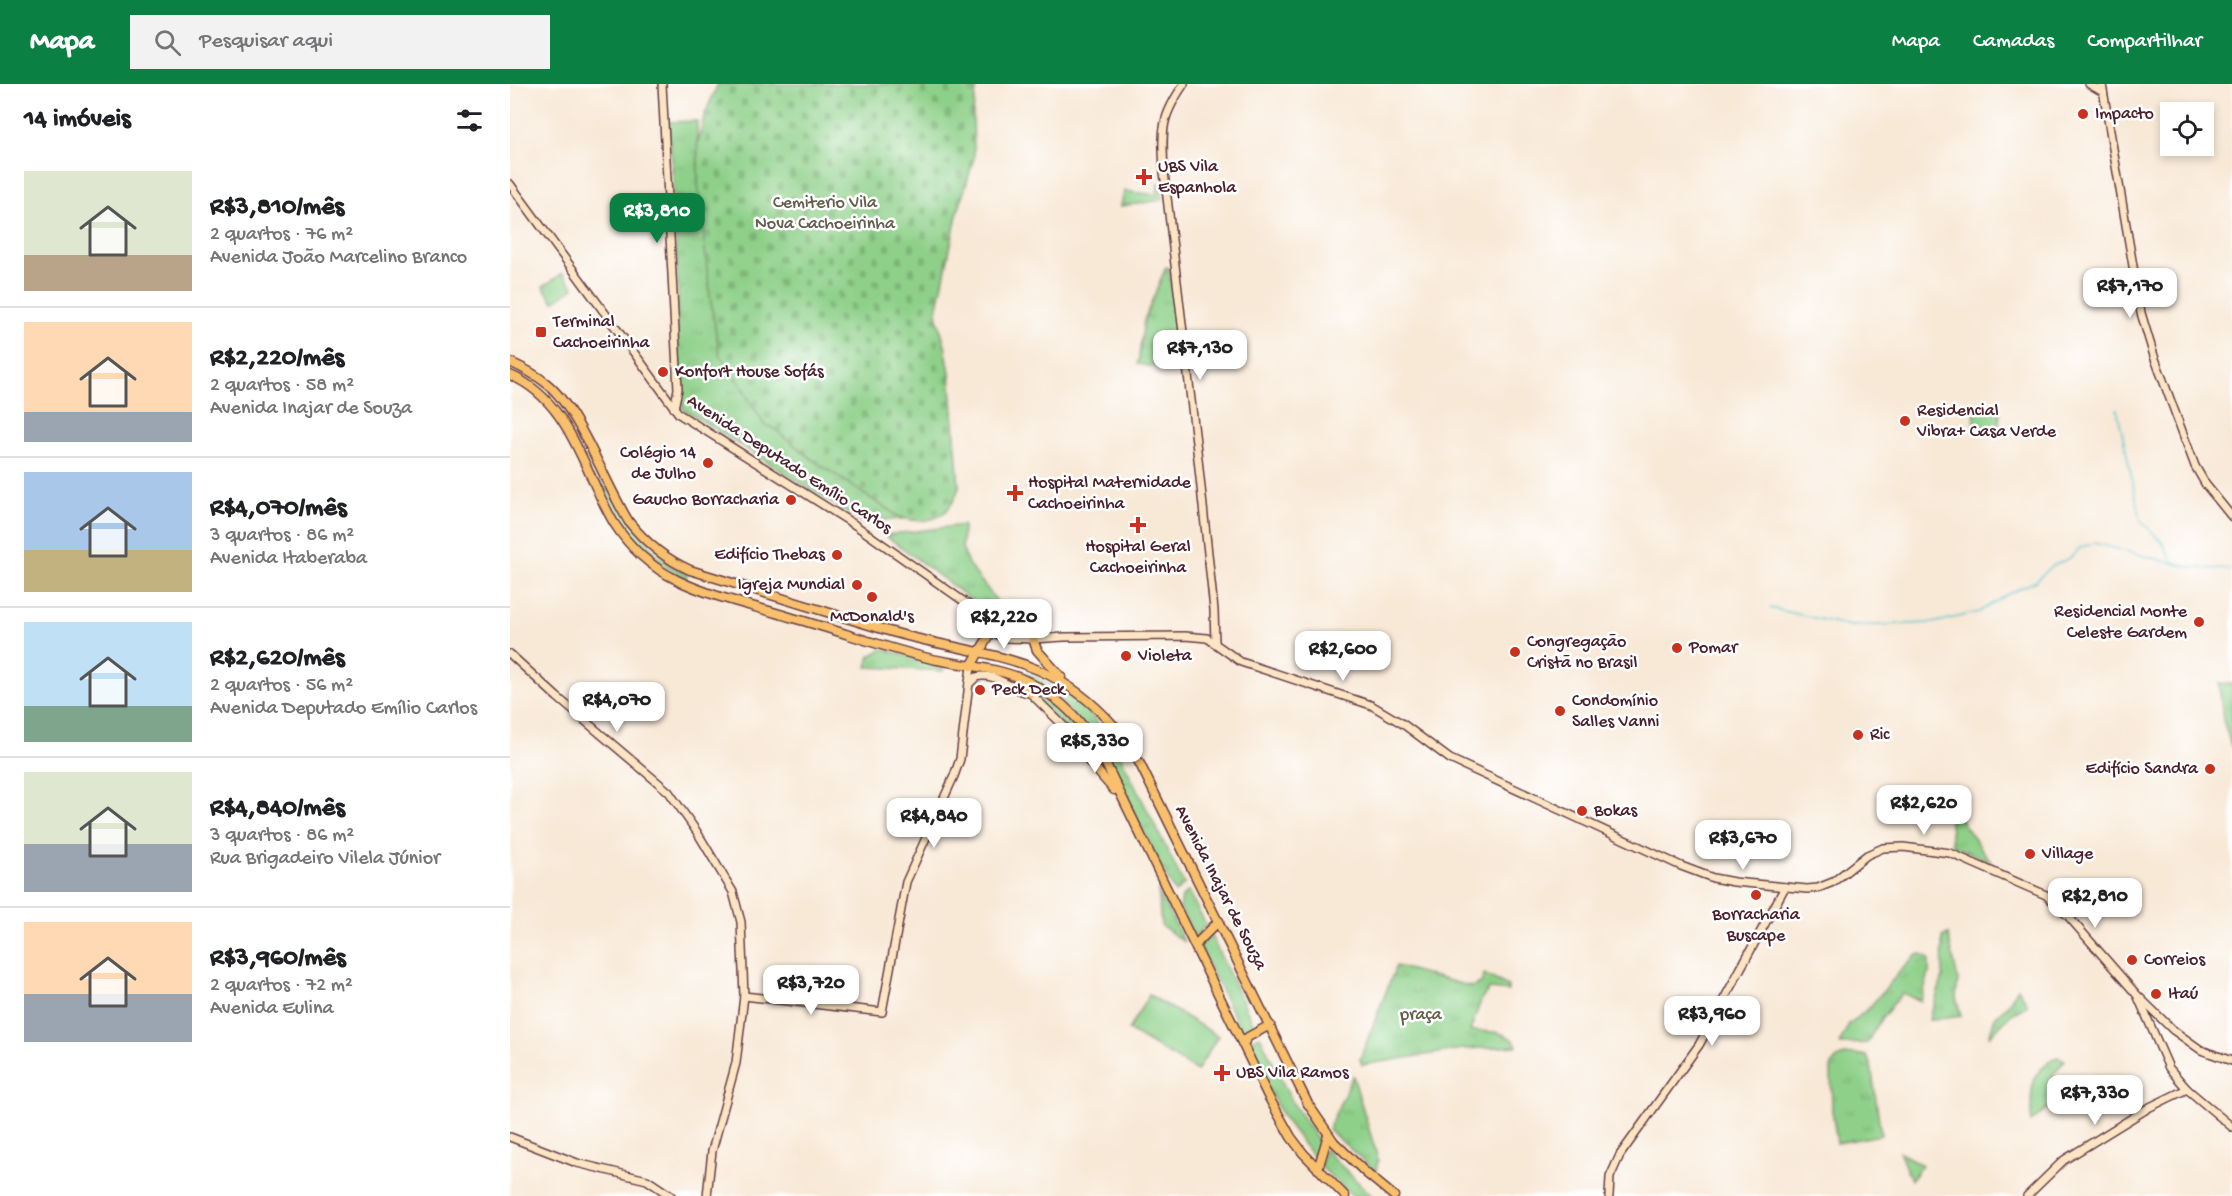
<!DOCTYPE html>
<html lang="pt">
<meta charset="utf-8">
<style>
:root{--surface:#fff;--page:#f2f2f2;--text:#202124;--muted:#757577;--line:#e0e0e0;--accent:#0b8043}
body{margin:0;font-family:"Gochi Hand",sans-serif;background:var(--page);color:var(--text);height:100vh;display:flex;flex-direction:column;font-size:22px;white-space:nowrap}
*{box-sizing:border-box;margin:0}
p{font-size:20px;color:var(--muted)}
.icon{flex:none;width:33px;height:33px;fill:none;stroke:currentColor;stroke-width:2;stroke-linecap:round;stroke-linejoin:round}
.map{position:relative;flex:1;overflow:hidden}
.details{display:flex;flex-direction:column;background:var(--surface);width:510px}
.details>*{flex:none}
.tools{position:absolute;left:1650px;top:18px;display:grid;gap:12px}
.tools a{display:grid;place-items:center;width:54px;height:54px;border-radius:0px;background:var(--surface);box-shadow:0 3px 9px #0003;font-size:30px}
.price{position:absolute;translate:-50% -51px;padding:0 14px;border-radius:12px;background:#fff;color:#222;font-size:20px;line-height:39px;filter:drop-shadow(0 2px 3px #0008)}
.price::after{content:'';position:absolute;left:50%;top:36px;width:18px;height:14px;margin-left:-9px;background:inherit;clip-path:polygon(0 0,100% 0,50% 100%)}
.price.active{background:var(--accent);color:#fff}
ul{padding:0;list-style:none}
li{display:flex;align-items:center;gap:18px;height:150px;padding:0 24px}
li+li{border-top:2px solid var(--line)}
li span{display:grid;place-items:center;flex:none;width:168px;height:120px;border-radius:0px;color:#555}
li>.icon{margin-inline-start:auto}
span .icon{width:72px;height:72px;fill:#fffc;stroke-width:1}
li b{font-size:26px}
h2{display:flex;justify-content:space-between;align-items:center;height:72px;padding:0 24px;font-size:26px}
header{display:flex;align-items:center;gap:36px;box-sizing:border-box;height:84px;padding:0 30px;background:var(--accent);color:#fff}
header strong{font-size:28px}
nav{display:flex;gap:33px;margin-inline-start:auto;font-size:21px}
.search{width:420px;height:54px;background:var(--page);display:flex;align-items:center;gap:15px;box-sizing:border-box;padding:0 21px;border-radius:0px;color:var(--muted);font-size:22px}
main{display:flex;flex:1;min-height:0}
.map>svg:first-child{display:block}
.green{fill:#8ed089;stroke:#6c785a;stroke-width:1.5}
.cemetery{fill:url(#cemetery-stones);stroke:#6c785a;stroke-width:1.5}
.park{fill:url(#park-tufts);stroke:#6c785a;stroke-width:1.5}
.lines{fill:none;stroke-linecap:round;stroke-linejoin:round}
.stream{stroke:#54c1cb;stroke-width:1.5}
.secondary-casing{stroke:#643d45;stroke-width:10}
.primary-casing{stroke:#643d45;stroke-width:11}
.secondary{stroke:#fce5c4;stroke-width:7}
.primary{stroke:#f8bf6c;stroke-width:8}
.poi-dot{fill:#c8321e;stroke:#fff;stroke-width:2}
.labels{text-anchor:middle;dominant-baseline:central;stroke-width:5;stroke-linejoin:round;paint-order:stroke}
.poi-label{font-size:18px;fill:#4a1f2b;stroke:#fff;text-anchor:start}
.park-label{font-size:18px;fill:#625d4c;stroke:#fff}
.street-label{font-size:18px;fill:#4a1f2b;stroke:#fff}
</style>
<header>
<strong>Mapa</strong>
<div class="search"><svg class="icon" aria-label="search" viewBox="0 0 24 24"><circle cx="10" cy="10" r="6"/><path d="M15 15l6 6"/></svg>Pesquisar aqui</div>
<nav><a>Mapa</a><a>Camadas</a><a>Compartilhar</a></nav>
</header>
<main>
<section class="details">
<h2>14 imóveis<svg class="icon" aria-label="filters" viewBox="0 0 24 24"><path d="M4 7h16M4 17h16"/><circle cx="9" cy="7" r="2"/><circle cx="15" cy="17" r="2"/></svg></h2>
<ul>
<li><span style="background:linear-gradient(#dfe7d0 70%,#b9a48a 0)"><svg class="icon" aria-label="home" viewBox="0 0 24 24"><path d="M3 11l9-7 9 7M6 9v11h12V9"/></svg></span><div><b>R$3,810/mês</b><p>2 quartos · 76 m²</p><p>Avenida João Marcelino Branco</p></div></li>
<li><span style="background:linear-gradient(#ffd9b3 75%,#9aa5b1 0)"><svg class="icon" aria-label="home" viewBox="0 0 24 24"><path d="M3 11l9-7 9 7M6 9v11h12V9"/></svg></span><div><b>R$2,220/mês</b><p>2 quartos · 58 m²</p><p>Avenida Inajar de Souza</p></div></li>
<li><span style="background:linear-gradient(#a9c7e8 65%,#c2b280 0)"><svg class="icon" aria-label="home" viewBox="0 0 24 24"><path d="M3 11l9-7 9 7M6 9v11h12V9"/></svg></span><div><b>R$4,070/mês</b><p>3 quartos · 86 m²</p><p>Avenida Itaberaba</p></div></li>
<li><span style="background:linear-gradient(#bfe0f5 70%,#7fa58c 0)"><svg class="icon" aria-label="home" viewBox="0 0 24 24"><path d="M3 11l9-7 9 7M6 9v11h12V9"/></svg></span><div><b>R$2,620/mês</b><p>2 quartos · 56 m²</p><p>Avenida Deputado Emílio Carlos</p></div></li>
<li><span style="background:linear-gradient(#dfe7d0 60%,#9aa5b1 0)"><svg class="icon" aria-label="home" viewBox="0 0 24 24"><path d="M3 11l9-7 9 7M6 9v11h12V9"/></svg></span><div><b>R$4,840/mês</b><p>3 quartos · 86 m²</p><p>Rua Brigadeiro Vilela Júnior</p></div></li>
<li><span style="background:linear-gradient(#ffd9b3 60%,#9aa5b1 0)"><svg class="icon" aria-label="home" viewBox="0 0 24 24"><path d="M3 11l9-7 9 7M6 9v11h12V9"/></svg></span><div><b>R$3,960/mês</b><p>2 quartos · 72 m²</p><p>Avenida Eulina</p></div></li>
</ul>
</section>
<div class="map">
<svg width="1722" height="1112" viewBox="0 0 1722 1112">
<defs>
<pattern id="cemetery-stones" width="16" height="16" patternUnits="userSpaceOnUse" patternTransform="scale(1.5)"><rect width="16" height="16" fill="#8ed089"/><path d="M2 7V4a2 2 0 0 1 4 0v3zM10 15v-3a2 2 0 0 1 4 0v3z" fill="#7cb276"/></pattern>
<pattern id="park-tufts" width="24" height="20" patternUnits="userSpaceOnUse" patternTransform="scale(1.5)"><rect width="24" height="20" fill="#8ed089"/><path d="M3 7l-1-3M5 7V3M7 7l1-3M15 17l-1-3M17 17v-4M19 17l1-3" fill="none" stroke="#7cb276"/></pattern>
</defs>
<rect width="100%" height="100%" fill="#fff"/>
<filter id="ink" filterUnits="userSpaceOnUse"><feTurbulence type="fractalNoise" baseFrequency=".0167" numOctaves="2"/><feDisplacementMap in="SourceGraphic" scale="12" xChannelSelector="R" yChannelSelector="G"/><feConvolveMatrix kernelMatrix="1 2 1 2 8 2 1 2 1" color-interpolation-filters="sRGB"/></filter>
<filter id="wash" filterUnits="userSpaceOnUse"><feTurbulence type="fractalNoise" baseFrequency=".008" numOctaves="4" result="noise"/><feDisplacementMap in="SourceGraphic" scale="24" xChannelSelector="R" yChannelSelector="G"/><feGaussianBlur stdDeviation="1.35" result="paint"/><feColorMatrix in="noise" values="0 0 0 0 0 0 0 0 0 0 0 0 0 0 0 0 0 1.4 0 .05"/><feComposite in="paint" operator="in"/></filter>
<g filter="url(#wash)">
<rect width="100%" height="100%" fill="#f8e8d6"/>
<g class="green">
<polygon points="648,99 651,99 652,116 611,122 614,107 647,111"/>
<polygon points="53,189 64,204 44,218 33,203"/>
<polygon points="1465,324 1490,325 1489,344 1464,343"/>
<polygon points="678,807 696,841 685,853 670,824 672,813"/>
<polygon points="701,852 746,945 734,952 689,862"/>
<polygon points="639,911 708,952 687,987 618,946"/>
<polygon points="750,952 782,1018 809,1058 804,1074 773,1033 738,964 742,956"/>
<polygon points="814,1065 862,1112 843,1112 811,1083"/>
</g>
<path class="cemetery" d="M208 0H467L463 28 464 74 447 131 427 227 428 236 435 261 440 289 449 403C438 443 406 442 374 427L239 334 211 305 191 217 187 63 194 32Z"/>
<g class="park">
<polygon points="187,37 188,100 200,212 210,273 218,281 255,342 262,343 303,376 392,435 352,438 172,324 167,255 168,205 162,78 158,38"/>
<polygon points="656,183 659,184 670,284 637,282 628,280 634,236"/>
<path d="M92 396 145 468 160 481 178 490 174 495C126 465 115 448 89 399Z"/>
<polygon points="453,441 452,463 458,480 503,538 502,542 464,518 375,451"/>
<polygon points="373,565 431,582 434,587 357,583 360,572"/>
<path d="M489 580C530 593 565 608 592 644L589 661 545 611 505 587 488 582Z"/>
<path d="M494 593C534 610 556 631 582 665V669L580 672C569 668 566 656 559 648 539 627 517 609 494 593Z"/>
<polygon points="1709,599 1722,600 1722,664 1713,636"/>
<polygon points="602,655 674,800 665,809 596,675"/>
<polygon points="1438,718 1481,778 1442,761"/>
<polygon points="648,806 674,858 651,841"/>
<polygon points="1438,850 1448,896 1446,914 1451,932 1419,936 1433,893 1432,853"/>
<polygon points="1412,870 1419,875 1419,889 1411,917 1392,909 1369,938 1357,959 1329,960 1339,940 1359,924 1392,885 1407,871"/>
<path d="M886 882 962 903 971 899 974 890 998 902V907L979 905 972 914 960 947C975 947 1000 946 1007 962L953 965 852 981 850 975Z"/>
<polygon points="1508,904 1518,921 1500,931 1479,953 1485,933 1497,922"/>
<path d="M1344 970 1356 972 1361 981 1371 1051 1327 1059 1322 1026 1321 985C1324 972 1332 971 1344 970Z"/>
<path d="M1547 973 1555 976 1543 991 1546 1017 1521 1038C1521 1010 1518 987 1547 973Z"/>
<polygon points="843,992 868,1075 866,1088 818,1045"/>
<polygon points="1389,1068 1412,1081 1401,1096"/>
</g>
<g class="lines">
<g class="stream">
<polyline points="1607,325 1631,437 1652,458 1662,477 1671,481"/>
<polyline points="1679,483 1722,486"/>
<polyline points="1260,524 1340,542 1423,539 1469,528 1498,510 1526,497 1539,484 1561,473 1570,464 1584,459 1678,483"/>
</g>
</g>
</g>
<g filter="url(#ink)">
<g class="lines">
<defs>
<g id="secondary">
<polyline points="152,0 168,305 164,324"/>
<path d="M674 0C650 35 652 46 654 88L688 375 704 526 705 558"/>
<polyline points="1579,0 1593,8"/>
<polyline points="1592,0 1631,229 1644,272 1685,382 1696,401 1722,433"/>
<polyline points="0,100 169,330 345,441 459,521"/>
<polyline points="457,520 472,535 481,548 496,554 523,555 554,553 675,552 697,554 731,578 861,621 893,640 940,675 1171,782 1203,794 1224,798 1297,805 1308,804 1323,798 1357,771 1373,764 1393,763 1440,769 1536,811 1558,832 1627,911 1663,946 1691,966 1722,977"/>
<polyline points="468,527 513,554"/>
<polyline points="0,570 47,613 159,708 187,748 223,808 231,838 234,912 226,979 202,1067 197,1112"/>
<path d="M459 600 466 593C486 587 501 607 520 609L561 649 577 675 584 677 593 674"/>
<polyline points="234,912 372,928 396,798 444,692 450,675 461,582"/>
<polyline points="1628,913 1659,984 1677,1005 1722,1043"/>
<polyline points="0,1053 67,1079 137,1096 161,1112"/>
<polyline points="1099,1112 1100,1093 1110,1071 1189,961 1275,803"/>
<polyline points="1517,1112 1554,1076 1640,1023 1677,1005"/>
</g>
<g id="primary">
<path d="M0 278C13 284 25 290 36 299 69 325 95 400 119 438 136 459 155 475 180 486L382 548C470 573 538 567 604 642 614 653 622 667 630 680L798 1020 824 1058 856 1089 884 1112"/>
<path d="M0 291C61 317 73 387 104 439 120 464 141 483 167 496 204 514 245 522 283 534 330 547 375 564 422 575 455 582 489 583 519 598 553 616 576 640 593 674L758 1012 781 1053 793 1069 835 1112"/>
<polyline points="523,555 527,566 551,593"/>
<polyline points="461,582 481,548"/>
<polyline points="507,599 520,609"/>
<polyline points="593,674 602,654 605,642"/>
<polyline points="577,675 604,706"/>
<polyline points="685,861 709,837"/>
<polyline points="733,960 738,953 760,941"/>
<polyline points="808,1085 818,1051"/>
</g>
</defs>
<use href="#secondary" class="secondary-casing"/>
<use href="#primary" class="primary-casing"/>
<use href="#secondary" class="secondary"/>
<use href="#primary" class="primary"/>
</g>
</g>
<g class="poi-dot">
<circle cx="1573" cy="30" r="6"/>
<path d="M631 84h6v6h6v6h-6v6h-6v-6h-6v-6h6z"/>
<rect x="25" y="242" width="12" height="12" rx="3"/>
<circle cx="153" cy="288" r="6"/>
<circle cx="1395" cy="337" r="6"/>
<circle cx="198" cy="379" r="6"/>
<path d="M502 400h6v6h6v6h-6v6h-6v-6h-6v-6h6z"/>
<circle cx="281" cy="416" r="6"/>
<path d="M625 432h6v6h6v6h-6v6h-6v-6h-6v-6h6z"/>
<circle cx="327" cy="471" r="6"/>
<circle cx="347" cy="501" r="6"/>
<circle cx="362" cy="513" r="6"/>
<circle cx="1689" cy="538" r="6"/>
<circle cx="1167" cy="564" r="6"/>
<circle cx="1005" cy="568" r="6"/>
<circle cx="616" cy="572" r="6"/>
<circle cx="470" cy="606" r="6"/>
<circle cx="1050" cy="627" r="6"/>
<circle cx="1348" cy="651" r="6"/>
<circle cx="1700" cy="685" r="6"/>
<circle cx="1072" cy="727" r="6"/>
<circle cx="1520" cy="770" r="6"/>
<circle cx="1246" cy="811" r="6"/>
<circle cx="1622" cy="876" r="6"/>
<circle cx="1646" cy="910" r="6"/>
<path d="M709 980h6v6h6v6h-6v6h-6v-6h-6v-6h6z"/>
</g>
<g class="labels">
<g class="poi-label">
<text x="1585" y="30">Impacto</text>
<text x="648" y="83">UBS Vila<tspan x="648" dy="21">Espanhola</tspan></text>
<text x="43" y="238">Terminal<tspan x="43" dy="21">Cachoeirinha</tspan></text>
<text x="165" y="288">Konfort House Sofás</text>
<text x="1407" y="327">Residencial<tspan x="1407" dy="21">Vibra+ Casa Verde</tspan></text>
<text x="186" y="369" text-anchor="end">Colégio 14<tspan x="186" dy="21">de Julho</tspan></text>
<text x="518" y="399">Hospital Maternidade<tspan x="518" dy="21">Cachoeirinha</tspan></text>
<text x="269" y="416" text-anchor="end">Gaucho Borracharia</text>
<text x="628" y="463" text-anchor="middle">Hospital Geral<tspan x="628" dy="21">Cachoeirinha</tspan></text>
<text x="315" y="471" text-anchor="end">Edifício Thebas</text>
<text x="335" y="501" text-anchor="end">Igreja Mundial</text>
<text x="1677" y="528" text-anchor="end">Residencial Monte<tspan x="1677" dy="21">Celeste Gardem</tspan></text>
<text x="362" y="533" text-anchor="middle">McDonald's</text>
<text x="1017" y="558">Congregação<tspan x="1017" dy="21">Cristã no Brasil</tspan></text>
<text x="1179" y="564">Pomar</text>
<text x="628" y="572">Violeta</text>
<text x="482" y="606">Peck Deck</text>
<text x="1062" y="617">Condomínio<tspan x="1062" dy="21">Salles Vanni</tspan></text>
<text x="1360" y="651">Ric</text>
<text x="1688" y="685" text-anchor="end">Edifício Sandra</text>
<text x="1084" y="727">Bokas</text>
<text x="1532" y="770">Village</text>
<text x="1246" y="831" text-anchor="middle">Borracharia<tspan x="1246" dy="21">Buscape</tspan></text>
<text x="1634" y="876">Correios</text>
<text x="1658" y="910">Itaú</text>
<text x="726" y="989">UBS Vila Ramos</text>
</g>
<g class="park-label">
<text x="315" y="119">Cemiterio Vila<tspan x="315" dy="21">Nova Cachoeirinha</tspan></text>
<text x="911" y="931">praça</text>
</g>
<g class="street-label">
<text transform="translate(279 381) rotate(33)">Avenida Deputado Emílio Carlos</text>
<text transform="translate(710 804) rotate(63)">Avenida Inajar de Souza</text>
</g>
</g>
</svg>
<div class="tools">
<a><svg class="icon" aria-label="locate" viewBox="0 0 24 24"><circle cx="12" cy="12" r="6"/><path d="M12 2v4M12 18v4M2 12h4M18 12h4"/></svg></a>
</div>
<b class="price active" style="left:147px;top:160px">R$3,810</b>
<b class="price" style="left:1620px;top:235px">R$7,170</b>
<b class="price" style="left:690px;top:297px">R$7,130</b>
<b class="price" style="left:494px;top:566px">R$2,220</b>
<b class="price" style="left:833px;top:598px">R$2,600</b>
<b class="price" style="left:107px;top:649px">R$4,070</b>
<b class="price" style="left:585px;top:690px">R$5,330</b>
<b class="price" style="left:1414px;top:752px">R$2,620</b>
<b class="price" style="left:424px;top:765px">R$4,840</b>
<b class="price" style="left:1233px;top:787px">R$3,670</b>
<b class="price" style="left:1585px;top:845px">R$2,810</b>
<b class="price" style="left:301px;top:932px">R$3,720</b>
<b class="price" style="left:1202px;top:963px">R$3,960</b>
<b class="price" style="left:1585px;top:1042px">R$7,330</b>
</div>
</main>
